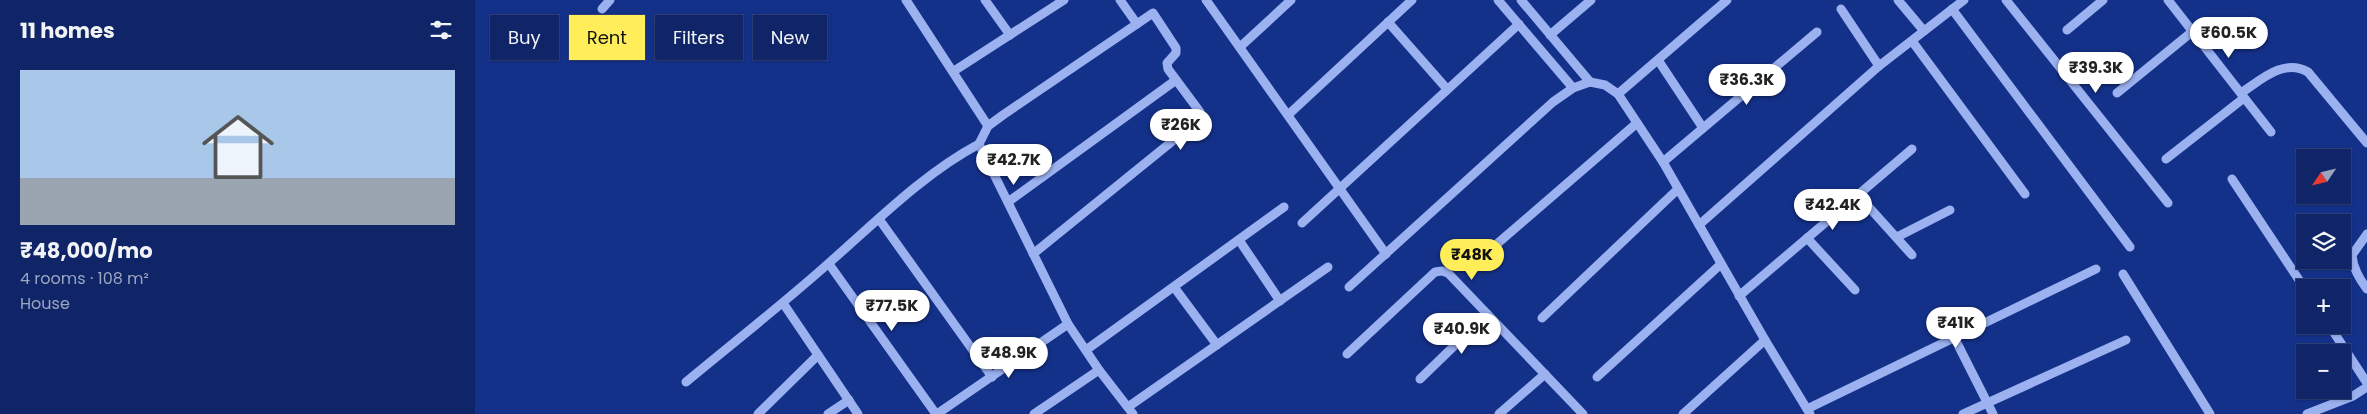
<!DOCTYPE html>
<meta charset="utf-8">
<style>
:root{--surface:#0f2568;--page:#182d6e;--text:#f1f3f6;--muted:#9ba5c0;--line:#2f427c;--accent:#ffee5a}
body{margin:0;font-family:Poppins,sans-serif;background:var(--page);color:var(--text);height:100vh;display:flex;flex-direction:column;font-size:19px;white-space:nowrap}
*{box-sizing:border-box;margin:0}
p{font-size:16px;color:var(--muted)}
.icon{flex:none;width:28px;height:28px;fill:none;stroke:currentColor;stroke-width:2;stroke-linecap:round;stroke-linejoin:round}
.map{position:relative;flex:1;overflow:hidden}
.drawer{display:flex;flex-direction:column;background:var(--surface);width:475px}
.drawer>*{flex:none}
.hud{position:absolute;left:15px;top:15px;width:475px;height:45px;display:flex;gap:10px}
.needle{width:32px;rotate:235deg}
.fabs{position:absolute;left:1821px;top:149px;display:grid;gap:10px}
.fabs a{display:grid;place-items:center;width:55px;height:55px;border-radius:0px;background:var(--surface);box-shadow:0 1px 4px #0004,0 0 0 1px var(--line);font-size:25px}
.price{position:absolute;translate:-50% -42px;padding:0 11px;border-radius:18px;background:#fff;color:#222;font-size:16px;line-height:32px;filter:drop-shadow(0 1px 2px #0008)}
.price::after{content:'';position:absolute;left:50%;top:30px;width:15px;height:11px;margin-left:-8px;background:inherit;clip-path:polygon(0 0,100% 0,50% 100%)}
.price.on{background:var(--accent);color:#111}
ul{padding:0;list-style:none}
li{display:grid;align-content:center;gap:10px;height:265px;padding:0 20px}
li span{display:grid;place-items:center;height:155px;border-radius:0px;color:#555}
li>.icon{margin-inline-start:auto}
span .icon{width:90px;height:90px;fill:#fffc;stroke-width:1}
li b{font-size:21px}
h2{display:flex;justify-content:space-between;align-items:center;height:60px;padding:0 20px;font-size:21px}
.tag{padding:0 18px;border-radius:0px;background:var(--surface);box-shadow:0 1px 4px #0004,0 0 0 1px var(--line);font-size:18px;line-height:45px}
.tag.on{background:var(--accent);color:#111}
main{display:flex;flex:1;min-height:0}
.map>svg:first-child{display:block}
.lines{fill:none;stroke-linecap:round;stroke-linejoin:round}
.minor{stroke:#9bb1f0;stroke-width:9}
</style>
<main>
<section class="drawer">
<h2>11 homes<svg class="icon" aria-label="filters" viewBox="0 0 24 24"><path d="M4 7h16M4 17h16"/><circle cx="9" cy="7" r="2"/><circle cx="15" cy="17" r="2"/></svg></h2>
<ul>
<li><span style="background:linear-gradient(#a9c7e8 70%,#9aa5b1 0)"><svg class="icon" aria-label="home" viewBox="0 0 24 24"><path d="M3 11l9-7 9 7M6 9v11h12V9"/></svg></span><div><b>₹48,000/mo</b><p>4 rooms · 108 m²</p><p>House</p></div></li>
</ul>
</section>
<div class="map">
<svg width="1892" height="414" viewBox="0 0 1892 414">
<rect width="100%" height="100%" fill="#14318a"/>
<g class="lines">
<g class="minor">
<polyline points="431,0 513,126"/>
<polyline points="510,0 535,35"/>
<polyline points="645,0 662,24"/>
<polyline points="731,0 911,254"/>
<polyline points="1023,0 1098,88"/>
<polyline points="1046,0 1115,82"/>
<polyline points="1423,0 1449,31"/>
<polyline points="1531,0 1693,203"/>
<polyline points="1693,0 1796,132"/>
<polyline points="127,9 135,0"/>
<polyline points="1366,9 1404,66"/>
<polyline points="1477,9 1655,247"/>
<polyline points="913,22 972,89"/>
<polyline points="1592,30 1628,0"/>
<polyline points="1075,35 1116,0"/>
<polyline points="1437,41 1550,194"/>
<polyline points="765,47 816,0"/>
<polyline points="1183,60 1228,128"/>
<polyline points="479,71 589,0"/>
<polyline points="1642,93 1718,31"/>
<path d="M1766 93C1786 80 1808 58 1833 72L1892 143"/>
<polyline points="1143,94 1252,0"/>
<polyline points="813,115 937,0"/>
<polyline points="1691,159 1769,98"/>
<polyline points="1188,162 1342,32"/>
<polyline points="1757,179 1830,289"/>
<polyline points="1383,195 1437,255"/>
<polyline points="533,202 701,80"/>
<polyline points="404,219 517,377"/>
<polyline points="827,223 1044,24"/>
<polyline points="1224,225 1404,66 1489,0"/>
<path d="M1892 234 1877 255C1878 268 1884 278 1892 289"/>
<polyline points="1422,237 1475,210"/>
<polyline points="1332,238 1380,290"/>
<polyline points="764,240 805,301"/>
<polyline points="558,254 726,118 725,112 693,69 692,63 701,53 701,48 678,13 528,115 513,126 504,144 593,324 624,370 658,414"/>
<polyline points="1008,256 1162,123"/>
<polyline points="354,264 461,414"/>
<polyline points="1648,274 1735,414"/>
<polyline points="699,287 742,345"/>
<polyline points="874,287 1078,102 1098,88 1115,82 1130,85 1143,94 1188,162 1290,340 1335,414"/>
<polyline points="1264,296 1437,149"/>
<polyline points="308,303 383,414"/>
<polyline points="1067,318 1203,189"/>
<polyline points="1854,325 1892,383"/>
<polyline points="1479,337 1518,414"/>
<polyline points="611,350 809,207"/>
<polyline points="872,354 960,272 967,271 973,273 1108,414"/>
<polyline points="1122,377 1246,264"/>
<polyline points="945,379 1012,314"/>
<path d="M211 382C259 342 308 304 355 262 402 221 448 174 504 144"/>
<polyline points="653,407 853,267"/>
<polyline points="1332,409 1621,269"/>
<polyline points="283,414 343,355"/>
<polyline points="353,414 374,400"/>
<polyline points="462,414 593,324"/>
<polyline points="559,414 624,370"/>
<polyline points="1024,414 1070,374"/>
<polyline points="1208,414 1290,340"/>
<polyline points="1488,414 1651,340"/>
<polyline points="1832,414 1878,396 1892,387"/>
</g>
</g>
</svg>
<div class="fabs">
<a><svg class="needle" viewBox="-14 -14 28 28"><path d="M0-13l5 13h-10z" fill="#e53935"/><path d="M0 13l5-13h-10z" fill="#9ba5c0"/></svg></a>
<a><svg class="icon" aria-label="layers" viewBox="0 0 24 24"><path d="M12 4l9 5-9 5-9-5zM3 14l9 5 9-5"/></svg></a>
<a>+</a>
<a>−</a>
</div>
<b class="price" style="left:1754px;top:59px">₹60.5K</b>
<b class="price" style="left:1621px;top:94px">₹39.3K</b>
<b class="price" style="left:1272px;top:106px">₹36.3K</b>
<b class="price" style="left:706px;top:151px">₹26K</b>
<b class="price" style="left:539px;top:186px">₹42.7K</b>
<b class="price" style="left:1358px;top:231px">₹42.4K</b>
<b class="price on" style="left:997px;top:281px">₹48K</b>
<b class="price" style="left:417px;top:332px">₹77.5K</b>
<b class="price" style="left:1481px;top:349px">₹41K</b>
<b class="price" style="left:987px;top:355px">₹40.9K</b>
<b class="price" style="left:534px;top:379px">₹48.9K</b>
<div class="hud">
<a class="tag">Buy</a>
<a class="tag on">Rent</a>
<a class="tag">Filters</a>
<a class="tag">New</a>
</div>
</div>
</main>
